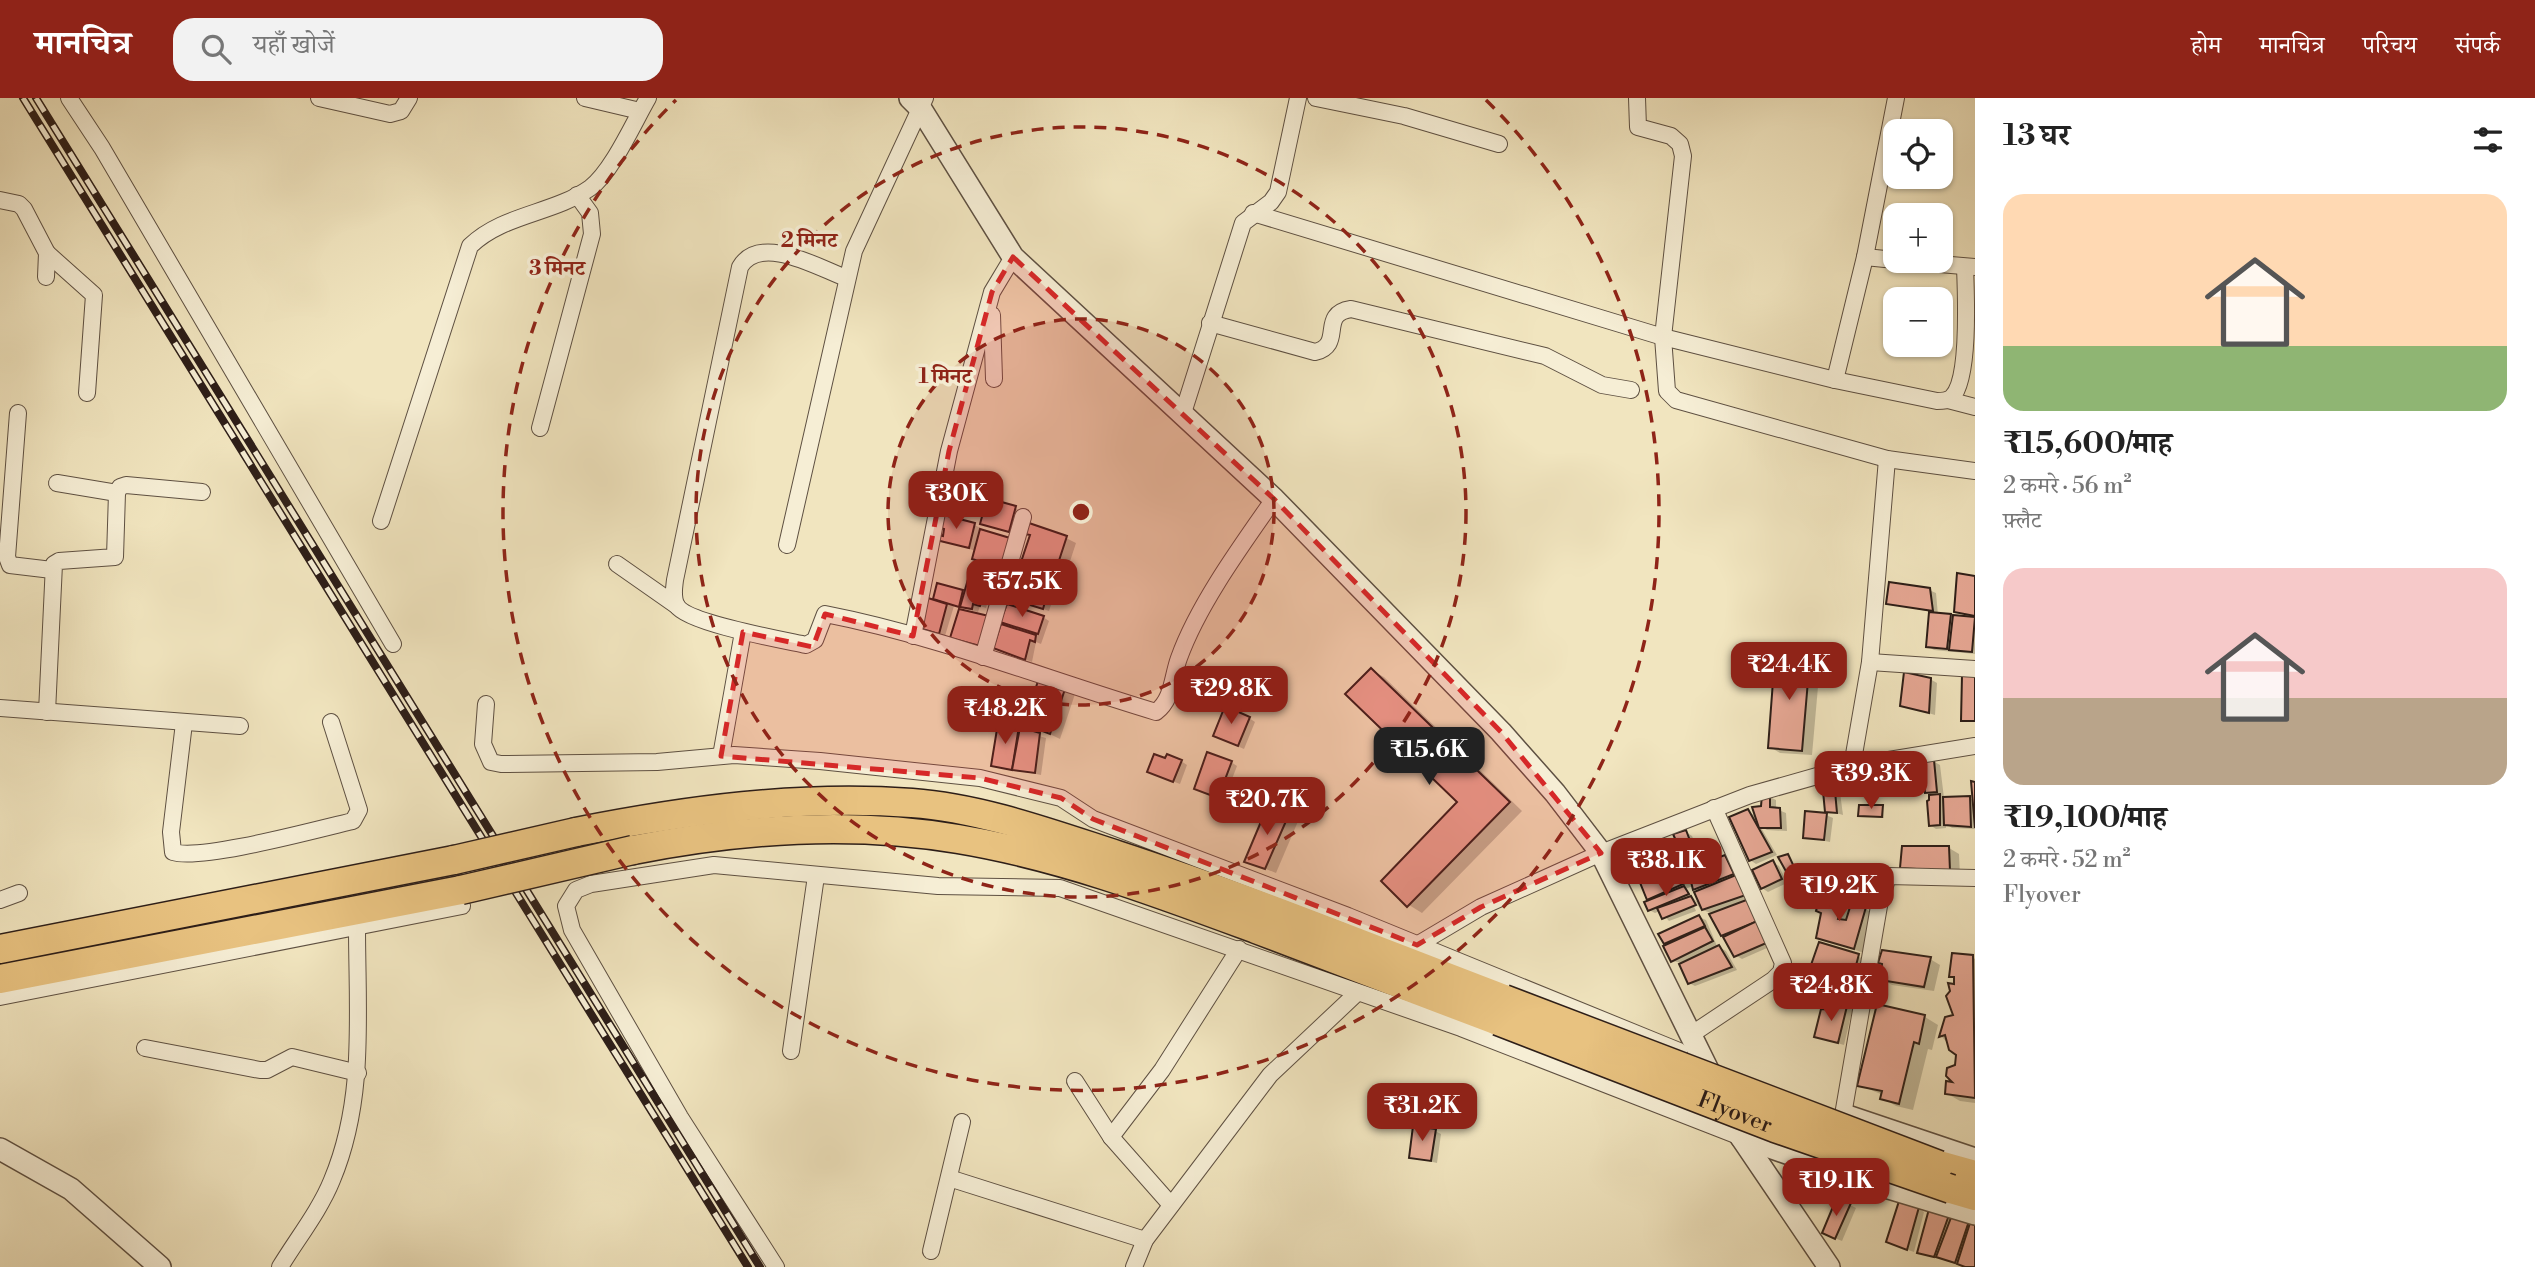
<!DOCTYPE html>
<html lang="hi">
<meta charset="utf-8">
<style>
:root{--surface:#fff;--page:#f2f2f2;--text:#222;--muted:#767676;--accent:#8f2418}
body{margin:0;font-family:"Libre Bodoni","Noto Serif Devanagari",serif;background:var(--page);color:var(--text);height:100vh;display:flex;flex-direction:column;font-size:26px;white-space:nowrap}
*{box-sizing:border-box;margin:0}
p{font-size:23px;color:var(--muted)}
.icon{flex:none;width:38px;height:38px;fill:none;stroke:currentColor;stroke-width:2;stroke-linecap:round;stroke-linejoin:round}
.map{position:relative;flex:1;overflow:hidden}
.drawer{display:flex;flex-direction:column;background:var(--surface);width:560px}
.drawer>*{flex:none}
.fabs{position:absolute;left:1883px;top:21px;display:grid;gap:14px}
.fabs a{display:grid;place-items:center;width:70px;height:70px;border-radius:14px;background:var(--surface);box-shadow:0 2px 5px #0004;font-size:35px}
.price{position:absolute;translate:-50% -60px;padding:0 16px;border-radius:14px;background:var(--accent);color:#fff;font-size:23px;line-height:46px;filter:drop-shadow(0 2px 4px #0008)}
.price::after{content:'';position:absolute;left:50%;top:42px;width:21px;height:16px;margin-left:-10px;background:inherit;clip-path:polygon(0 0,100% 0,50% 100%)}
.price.active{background:#222;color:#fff}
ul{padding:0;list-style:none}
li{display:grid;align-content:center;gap:14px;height:371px;padding:0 28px}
li span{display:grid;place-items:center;height:217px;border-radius:21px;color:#555}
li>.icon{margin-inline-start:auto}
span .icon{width:126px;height:126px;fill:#fffc;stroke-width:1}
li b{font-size:30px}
h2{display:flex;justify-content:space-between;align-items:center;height:84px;padding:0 28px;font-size:30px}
header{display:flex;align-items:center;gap:42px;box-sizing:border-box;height:98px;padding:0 35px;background:var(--accent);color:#fff}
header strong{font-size:33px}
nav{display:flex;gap:38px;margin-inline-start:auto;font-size:24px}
.search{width:490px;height:63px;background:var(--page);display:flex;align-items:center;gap:18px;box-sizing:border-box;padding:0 24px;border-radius:21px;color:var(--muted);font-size:26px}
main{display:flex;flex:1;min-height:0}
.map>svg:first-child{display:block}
.shadow{fill:#0003}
.building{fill:#e7a895;stroke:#2d1e18;stroke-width:2}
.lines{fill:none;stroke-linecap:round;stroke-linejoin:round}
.minor-casing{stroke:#5e5042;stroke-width:18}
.tertiary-casing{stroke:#5e5042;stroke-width:24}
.trunk-casing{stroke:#2d1e18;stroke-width:31}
.minor{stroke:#f6eed5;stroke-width:16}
.tertiary{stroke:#f6eed5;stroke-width:21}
.trunk{stroke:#e8c280;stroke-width:28}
.rail-casing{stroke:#2d1e18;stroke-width:8}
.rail{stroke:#f6eed5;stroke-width:5;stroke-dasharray:16;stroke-linecap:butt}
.trunk-bridge-casing{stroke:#2d1e18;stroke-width:31;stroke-linecap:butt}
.trunk-bridge{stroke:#e8c280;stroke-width:28}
.marked{fill:#d62828;fill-opacity:0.2;stroke:#d62828;stroke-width:5;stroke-dasharray:14 9;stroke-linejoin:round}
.ring{fill:none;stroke:#8f2418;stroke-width:3.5;stroke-dasharray:12 9}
.labels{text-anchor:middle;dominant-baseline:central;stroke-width:7;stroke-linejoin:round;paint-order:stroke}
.street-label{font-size:23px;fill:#2d1e18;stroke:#f6eed5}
.centre{fill:#8f2418;stroke:#f6eed5;stroke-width:3.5}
.ring-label{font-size:21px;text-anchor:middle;font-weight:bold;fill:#8f2418;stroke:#f6eed5;stroke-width:7;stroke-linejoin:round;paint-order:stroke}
</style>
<header>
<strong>मानचित्र</strong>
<div class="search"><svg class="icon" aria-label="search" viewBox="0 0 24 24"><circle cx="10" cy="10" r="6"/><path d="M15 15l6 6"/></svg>यहाँ खोजें</div>
<nav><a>होम</a><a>मानचित्र</a><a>परिचय</a><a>संपर्क</a></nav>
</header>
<main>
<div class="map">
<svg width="1975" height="1169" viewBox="0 0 1975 1169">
<rect width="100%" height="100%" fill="#f1e5bf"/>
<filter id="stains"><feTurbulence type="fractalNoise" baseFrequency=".00286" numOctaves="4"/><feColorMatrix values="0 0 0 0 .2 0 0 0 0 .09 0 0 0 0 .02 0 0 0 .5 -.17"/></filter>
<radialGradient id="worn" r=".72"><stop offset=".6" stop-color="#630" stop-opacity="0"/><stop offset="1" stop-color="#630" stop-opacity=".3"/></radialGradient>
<g class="shadow">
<polygon points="1015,410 1021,413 1015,436 982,425"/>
<polygon points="974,427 981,430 1008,472 974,460 976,453 938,441 944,441 946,432"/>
<polygon points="1066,440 1076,445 1062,488 1042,484 1056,492 1049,513 1019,503 1036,482 1020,473"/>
<polygon points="970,480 985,485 983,489 991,493 986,510 980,508 978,514 954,508 945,538 921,529 934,504 938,487 965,496"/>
<polygon points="1975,480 1975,556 1934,552 1927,548 1931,514 1888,505 1929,492 1936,495 1938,517 1969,520 1956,513"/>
<polygon points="1043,519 1049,523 1041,546 1036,544 1032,564 995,550 1015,530 1003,523"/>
<polygon points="1810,560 1820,566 1812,657 1780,655 1770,649"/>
<polygon points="1371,572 1384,579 1522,713 1422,815 1409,807 1459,704"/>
<polygon points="1930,581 1937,585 1935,617 1902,607"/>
<polygon points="1065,590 1075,596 1060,641 1027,625 1056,592"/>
<polygon points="1249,620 1255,624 1244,651 1221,641"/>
<polygon points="999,627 1046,640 1041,677 993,668"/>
<polygon points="1181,663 1187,667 1180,686 1156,677"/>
<polygon points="1933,663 1940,667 1944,700 1969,700 1974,702 1975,686 1975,731 1952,730 1946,726 1946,730 1936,731 1930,727 1931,697 1927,694"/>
<polygon points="1231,664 1237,668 1224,702 1202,693"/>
<polygon points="1833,683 1839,687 1843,717 1826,712"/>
<polygon points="1770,699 1776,702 1776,711 1786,715 1787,733 1767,732 1760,728 1777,757 1756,766 1750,762 1747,713 1758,719"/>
<polygon points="1269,709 1299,721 1276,775 1246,763"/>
<polygon points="1883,709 1884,720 1863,718"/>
<polygon points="1826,717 1833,720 1830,744 1805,739"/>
<polygon points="1686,734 1692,738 1702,762 1692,766 1686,762"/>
<polygon points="1949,750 1959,756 1960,778 1912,775 1902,769"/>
<polygon points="1638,753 1648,762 1658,761 1664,764 1668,774 1685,767 1692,772 1725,759 1731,763 1776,846 1742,861 1735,857 1713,816 1700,811 1695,802 1701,805 1699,794 1693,788 1685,791 1695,802 1691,802 1696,813 1669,823 1660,813 1655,815 1649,812 1649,804 1641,784 1635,780"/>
<polygon points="1788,758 1798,774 1792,777 1789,776"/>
<polygon points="1772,764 1779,768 1787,785 1768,794 1762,790"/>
<polygon points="1821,800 1865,811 1875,816 1864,855 1818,839 1823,815"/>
<polygon points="1699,819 1706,822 1717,848 1726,853 1737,872 1695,888 1689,885 1681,865 1673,863 1661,837"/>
<polygon points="1820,846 1865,861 1859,881 1813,866"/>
<polygon points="1972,859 1975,861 1975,1005 1960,1003 1946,995 1957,987 1958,956 1941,938 1955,918 1956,881 1951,878"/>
<polygon points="1930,861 1940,867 1934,893 1892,887 1882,881"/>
<polygon points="1852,882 1861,887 1858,905 1842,903 1853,909 1844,947 1822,941 1816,938 1837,914 1842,903 1807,896"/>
<polygon points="1878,908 1925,919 1938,927 1932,952 1928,951 1913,1012 1896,1008 1882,1000 1883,997 1859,987"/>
<polygon points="1435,1033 1441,1036 1437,1065 1411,1059"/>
<polygon points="1850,1107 1856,1110 1842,1143 1830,1138"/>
<polygon points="1918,1110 1924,1114 1914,1154 1894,1147"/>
<polygon points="1930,1113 1975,1128 1975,1169 1965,1169 1919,1154"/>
</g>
<g class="building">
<polygon points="987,400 1016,408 1009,434 980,426"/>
<polygon points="940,416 975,425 969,450 936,442 937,437 943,438 944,431 937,429"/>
<polygon points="1029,425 1067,438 1052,484 1018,473 1030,437 1025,436"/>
<polygon points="980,431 1010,440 1002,470 972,461"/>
<polygon points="1957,475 1975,478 1975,518 1954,514"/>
<polygon points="1018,476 1050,486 1043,511 1010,501"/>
<polygon points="969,478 979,480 977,486 985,488 980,508 973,506 972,511 960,509"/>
<polygon points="1889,484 1930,490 1933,513 1886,506"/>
<polygon points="937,485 963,492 959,509 933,501"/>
<polygon points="928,500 947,506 939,536 919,530"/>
<polygon points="1007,506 1044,518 1038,536 1000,524"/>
<polygon points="959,511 989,518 980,548 950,540"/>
<polygon points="1929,514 1951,516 1947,551 1926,549"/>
<polygon points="1953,517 1975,519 1972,554 1949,552"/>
<polygon points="1001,526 1036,537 1035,544 1030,542 1025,562 993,550"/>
<polygon points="1775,556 1810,559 1802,653 1768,650"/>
<polygon points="1371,570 1510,704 1407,809 1381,783 1457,704 1345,596"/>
<polygon points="1904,574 1931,580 1929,615 1900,608"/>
<polygon points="1962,577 1975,577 1975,623 1961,623"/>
<polygon points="1038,583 1054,590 1056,585 1066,588 1050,636 1024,626"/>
<polygon points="1225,608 1250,619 1238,648 1213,638"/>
<polygon points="998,625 1019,628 1012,672 991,668"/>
<polygon points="1020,629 1040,635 1035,675 1012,672"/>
<polygon points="1207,654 1232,663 1218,700 1194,691"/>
<polygon points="1154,656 1165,660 1167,656 1182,662 1173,684 1147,674"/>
<polygon points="1934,662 1937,694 1925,695 1922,663"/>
<polygon points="1822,682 1834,682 1837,715 1825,714"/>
<polygon points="1971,683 1975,684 1975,730"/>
<polygon points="1940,696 1940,727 1929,728 1927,703 1929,702 1929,697"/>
<polygon points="1762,697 1770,697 1770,709 1780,710 1781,730 1759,730 1752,709 1761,708"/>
<polygon points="1970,698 1971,729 1944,727 1943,699"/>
<polygon points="1268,707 1290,714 1265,771 1244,764"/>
<polygon points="1859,707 1883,707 1882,719 1858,718"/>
<polygon points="1748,711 1772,754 1749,763 1729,719"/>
<polygon points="1805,713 1827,715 1824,742 1803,740"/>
<polygon points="1686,732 1696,759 1685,763 1673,736"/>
<polygon points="1902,748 1949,748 1950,773 1900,770"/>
<polygon points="1639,751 1644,760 1658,759 1663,771 1633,781 1624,757"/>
<polygon points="1788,756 1796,773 1788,777 1778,759"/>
<polygon points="1725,757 1734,776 1693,792 1688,771"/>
<polygon points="1773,762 1782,781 1761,791 1752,772"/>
<polygon points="1685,766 1690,783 1647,802 1639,782"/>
<polygon points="1736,777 1746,797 1702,812 1694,794"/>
<polygon points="1684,788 1689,796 1648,813 1644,804"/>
<polygon points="1691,798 1696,807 1662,821 1657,810"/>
<polygon points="1820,798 1843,803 1838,821 1846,822 1851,806 1866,809 1854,851 1816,840 1821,815 1816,813"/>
<polygon points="1749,801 1758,823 1721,838 1709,816"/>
<polygon points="1699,817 1705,828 1664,846 1658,836"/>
<polygon points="1759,822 1771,843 1734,859 1723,839"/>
<polygon points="1705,829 1713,843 1671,864 1663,848"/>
<polygon points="1819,844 1859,856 1853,879 1811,867"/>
<polygon points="1719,847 1732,869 1688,886 1679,866"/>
<polygon points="1882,852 1931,859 1924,889 1880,882 1882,866 1878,865"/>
<polygon points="1952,855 1973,857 1975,1000 1945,996 1946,983 1952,984 1946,978 1947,970 1955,967 1956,957 1949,952 1945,937 1939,939 1945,919 1953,917 1946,898 1950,893 1948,885 1954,886 1954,879 1949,879"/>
<polygon points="1811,870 1856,882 1852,902 1805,896"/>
<polygon points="1840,901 1848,904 1838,945 1814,939 1821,911 1836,912"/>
<polygon points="1877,906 1925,917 1919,946 1914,944 1899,1006 1880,1001 1882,993 1857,988"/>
<polygon points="1413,1028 1436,1031 1431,1063 1409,1060"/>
<polygon points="1837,1099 1851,1105 1835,1141 1822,1135"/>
<polygon points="1900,1100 1919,1109 1907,1152 1886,1144"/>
<polygon points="1929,1111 1949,1117 1934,1159 1917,1155"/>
<polygon points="1952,1117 1969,1123 1955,1165 1936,1159"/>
<polygon points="1970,1125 1975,1126 1975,1169 1965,1169 1957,1166"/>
</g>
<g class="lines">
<defs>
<g id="minor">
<polyline points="69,0 102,50 393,546"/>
<polyline points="319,0 390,16 401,13 409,0"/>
<polyline points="585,0 640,13"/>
<polyline points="1316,0 1404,18 1499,46"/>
<polyline points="1637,0 1638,29 1671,38 1680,46 1683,58 1663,239 1667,293 1676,302 1887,361 1975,373"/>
<polyline points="0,102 19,106 24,111 47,155 46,179"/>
<path d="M1253 115 1663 239 1835 282 1937 303C1943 303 1948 303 1952 299 1970 281 1966 195 1965 169"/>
<polyline points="47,155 94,197 87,295"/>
<polyline points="1865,159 1895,162"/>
<polyline points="1904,163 1975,169"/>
<path d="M846 180C819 170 760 135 740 169L675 482C674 491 672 500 677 508 688 525 783 542 806 547L815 542 825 516C938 538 1046 581 1156 614 1173 601 1172 579 1179 560 1198 507 1241 448 1274 401"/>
<polyline points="992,217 994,281"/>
<path d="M1210 225 1315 254C1345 247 1318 216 1351 211L1545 258 1602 287 1631 292"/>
<polyline points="1835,282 1865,159 1896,0"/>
<polyline points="1948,302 1975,309"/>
<polyline points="18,315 7,459 10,467 52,472"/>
<polyline points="1183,315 1243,125 1271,104 1278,94 1298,0"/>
<polyline points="540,330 592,136 590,115 577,97"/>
<polyline points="57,385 117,395"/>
<path d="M381 423 470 148C503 116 553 116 590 90 612 74 634 24 648 0"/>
<polyline points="787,447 854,153 925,0"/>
<polyline points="617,466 677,508"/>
<polyline points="913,538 949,353 992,194 1013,159"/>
<polyline points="983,559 1023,419"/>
<polyline points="1870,564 1975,571"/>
<polyline points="486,606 483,646 491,664 501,666 657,664 734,657 820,663 980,680 1061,700 1093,721 1348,818 1679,953"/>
<polyline points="0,610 240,628"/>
<polyline points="47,614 54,466 59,463 115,459 117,395 120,389 126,387 202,394"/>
<path d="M184 625 171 734 173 754C202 763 318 731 353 723L359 712 331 624"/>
<polyline points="721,658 743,534"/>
<polyline points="1852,668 1870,564 1887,361"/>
<polyline points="0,802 19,795"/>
<polyline points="1417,847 1481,809 1601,755 1750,697 1852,668 1975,648"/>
<polyline points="0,899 462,808"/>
<polyline points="1692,936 1773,882 1781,874 1783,865 1714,710"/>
<polyline points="145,950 260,972 267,972 292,959 358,975"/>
<polyline points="791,953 816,778"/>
<polyline points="1075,983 1111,1039 1171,1107"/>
<polyline points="1843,1017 1879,808 1888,778 1975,780"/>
<polyline points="1111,1039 1162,972 1239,851"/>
<polyline points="949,1080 1145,1142"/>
<polyline points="931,1153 962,1024"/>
<path d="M280 1169C297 1141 320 1112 332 1082 366 1001 357 915 357 829"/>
<polyline points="776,1169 680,1019 572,832 566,808 576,792 591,786 714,767 938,788 1060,790 1461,930 1741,1039"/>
<polyline points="1134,1169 1145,1142 1270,977 1357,895"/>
</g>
<g id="tertiary">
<polyline points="910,0 921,11 1013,159 1274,401 1501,634 1555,695 1601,755 1741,1039 1829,1169"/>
<polyline points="1847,1018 1975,1061"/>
<polyline points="1741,1039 1872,1085 1975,1116"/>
<polyline points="0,1051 71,1091 160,1169"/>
</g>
<g id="trunk">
<path d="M576 734C687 712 798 697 912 705 981 710 1052 736 1117 757 1248 800 1375 852 1504 901"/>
<path d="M633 752C739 731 851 723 958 741 1061 758 1159 795 1256 831 1337 862 1418 892 1498 923"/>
<polyline points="0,851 454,762"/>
<polyline points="0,881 461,792"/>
<polyline points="1939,1067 1975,1077"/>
<polyline points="1951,1091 1975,1098"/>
</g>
</defs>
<use href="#minor" class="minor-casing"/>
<use href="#tertiary" class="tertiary-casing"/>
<use href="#trunk" class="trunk-casing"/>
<use href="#minor" class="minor"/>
<use href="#tertiary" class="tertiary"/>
<use href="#trunk" class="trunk"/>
<defs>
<g id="rail">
<polyline points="23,0 748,1169"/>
<polyline points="36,0 760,1169"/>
</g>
</defs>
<use href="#rail" class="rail-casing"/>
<use href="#rail" class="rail"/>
<defs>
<g id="trunk-bridge">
<polyline points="454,762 576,734"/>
<polyline points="461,792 633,752"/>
<polyline points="1504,901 1939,1067"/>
<path id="s1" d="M1498 923 1775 1030 1951 1091"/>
</g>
</defs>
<use href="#trunk-bridge" class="trunk-bridge-casing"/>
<use href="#trunk-bridge" class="trunk-bridge"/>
</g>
<path class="marked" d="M1013 159 1274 401 1501 634 1601 755 1481 809 1417 847 1093 721 1061 700 980 680 721 658 743 534 813 549 825 516 913 538 949 353 992 194Z"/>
<circle cx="1081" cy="414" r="193" fill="#8f2418" fill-opacity=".12"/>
<g class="ring">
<circle cx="1081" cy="414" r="193"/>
<circle cx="1081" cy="414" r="385"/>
<path d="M1486 2A578 578 0 1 1 676 2"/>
</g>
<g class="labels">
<g class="street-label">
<text stroke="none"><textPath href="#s1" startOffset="254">Flyover</textPath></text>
</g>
</g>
<circle cx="1081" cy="414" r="10" class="centre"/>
<g class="ring-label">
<text x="809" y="149">2 मिनट</text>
<text x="557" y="177">3 मिनट</text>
<text x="945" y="285">1 मिनट</text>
</g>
<rect width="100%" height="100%" filter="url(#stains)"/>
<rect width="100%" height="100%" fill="url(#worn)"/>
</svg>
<div class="fabs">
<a><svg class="icon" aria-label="locate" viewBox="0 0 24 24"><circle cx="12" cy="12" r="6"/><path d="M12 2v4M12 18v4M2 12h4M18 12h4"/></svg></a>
<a>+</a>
<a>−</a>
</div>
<b class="price" style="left:956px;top:433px">₹30K</b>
<b class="price" style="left:1022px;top:521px">₹57.5K</b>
<b class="price" style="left:1789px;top:604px">₹24.4K</b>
<b class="price" style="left:1231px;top:628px">₹29.8K</b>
<b class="price" style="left:1005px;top:648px">₹48.2K</b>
<b class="price active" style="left:1429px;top:689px">₹15.6K</b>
<b class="price" style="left:1871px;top:713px">₹39.3K</b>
<b class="price" style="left:1267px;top:739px">₹20.7K</b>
<b class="price" style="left:1666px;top:800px">₹38.1K</b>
<b class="price" style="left:1839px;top:825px">₹19.2K</b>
<b class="price" style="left:1831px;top:925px">₹24.8K</b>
<b class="price" style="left:1422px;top:1045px">₹31.2K</b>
<b class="price" style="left:1836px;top:1120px">₹19.1K</b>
</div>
<section class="drawer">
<h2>13 घर<svg class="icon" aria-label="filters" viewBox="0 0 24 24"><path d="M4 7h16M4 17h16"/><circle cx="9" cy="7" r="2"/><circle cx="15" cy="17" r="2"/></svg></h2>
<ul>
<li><span style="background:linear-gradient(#ffd9b3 70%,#8fb573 0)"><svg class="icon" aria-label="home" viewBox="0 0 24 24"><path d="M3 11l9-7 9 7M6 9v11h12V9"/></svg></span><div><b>₹15,600/माह</b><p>2 कमरे · 56 m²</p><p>फ़्लैट</p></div></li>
<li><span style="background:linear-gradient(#f6c9c9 60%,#b9a48a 0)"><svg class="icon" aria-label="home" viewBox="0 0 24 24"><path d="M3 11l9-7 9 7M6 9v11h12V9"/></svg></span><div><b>₹19,100/माह</b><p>2 कमरे · 52 m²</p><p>Flyover</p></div></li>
</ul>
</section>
</main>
